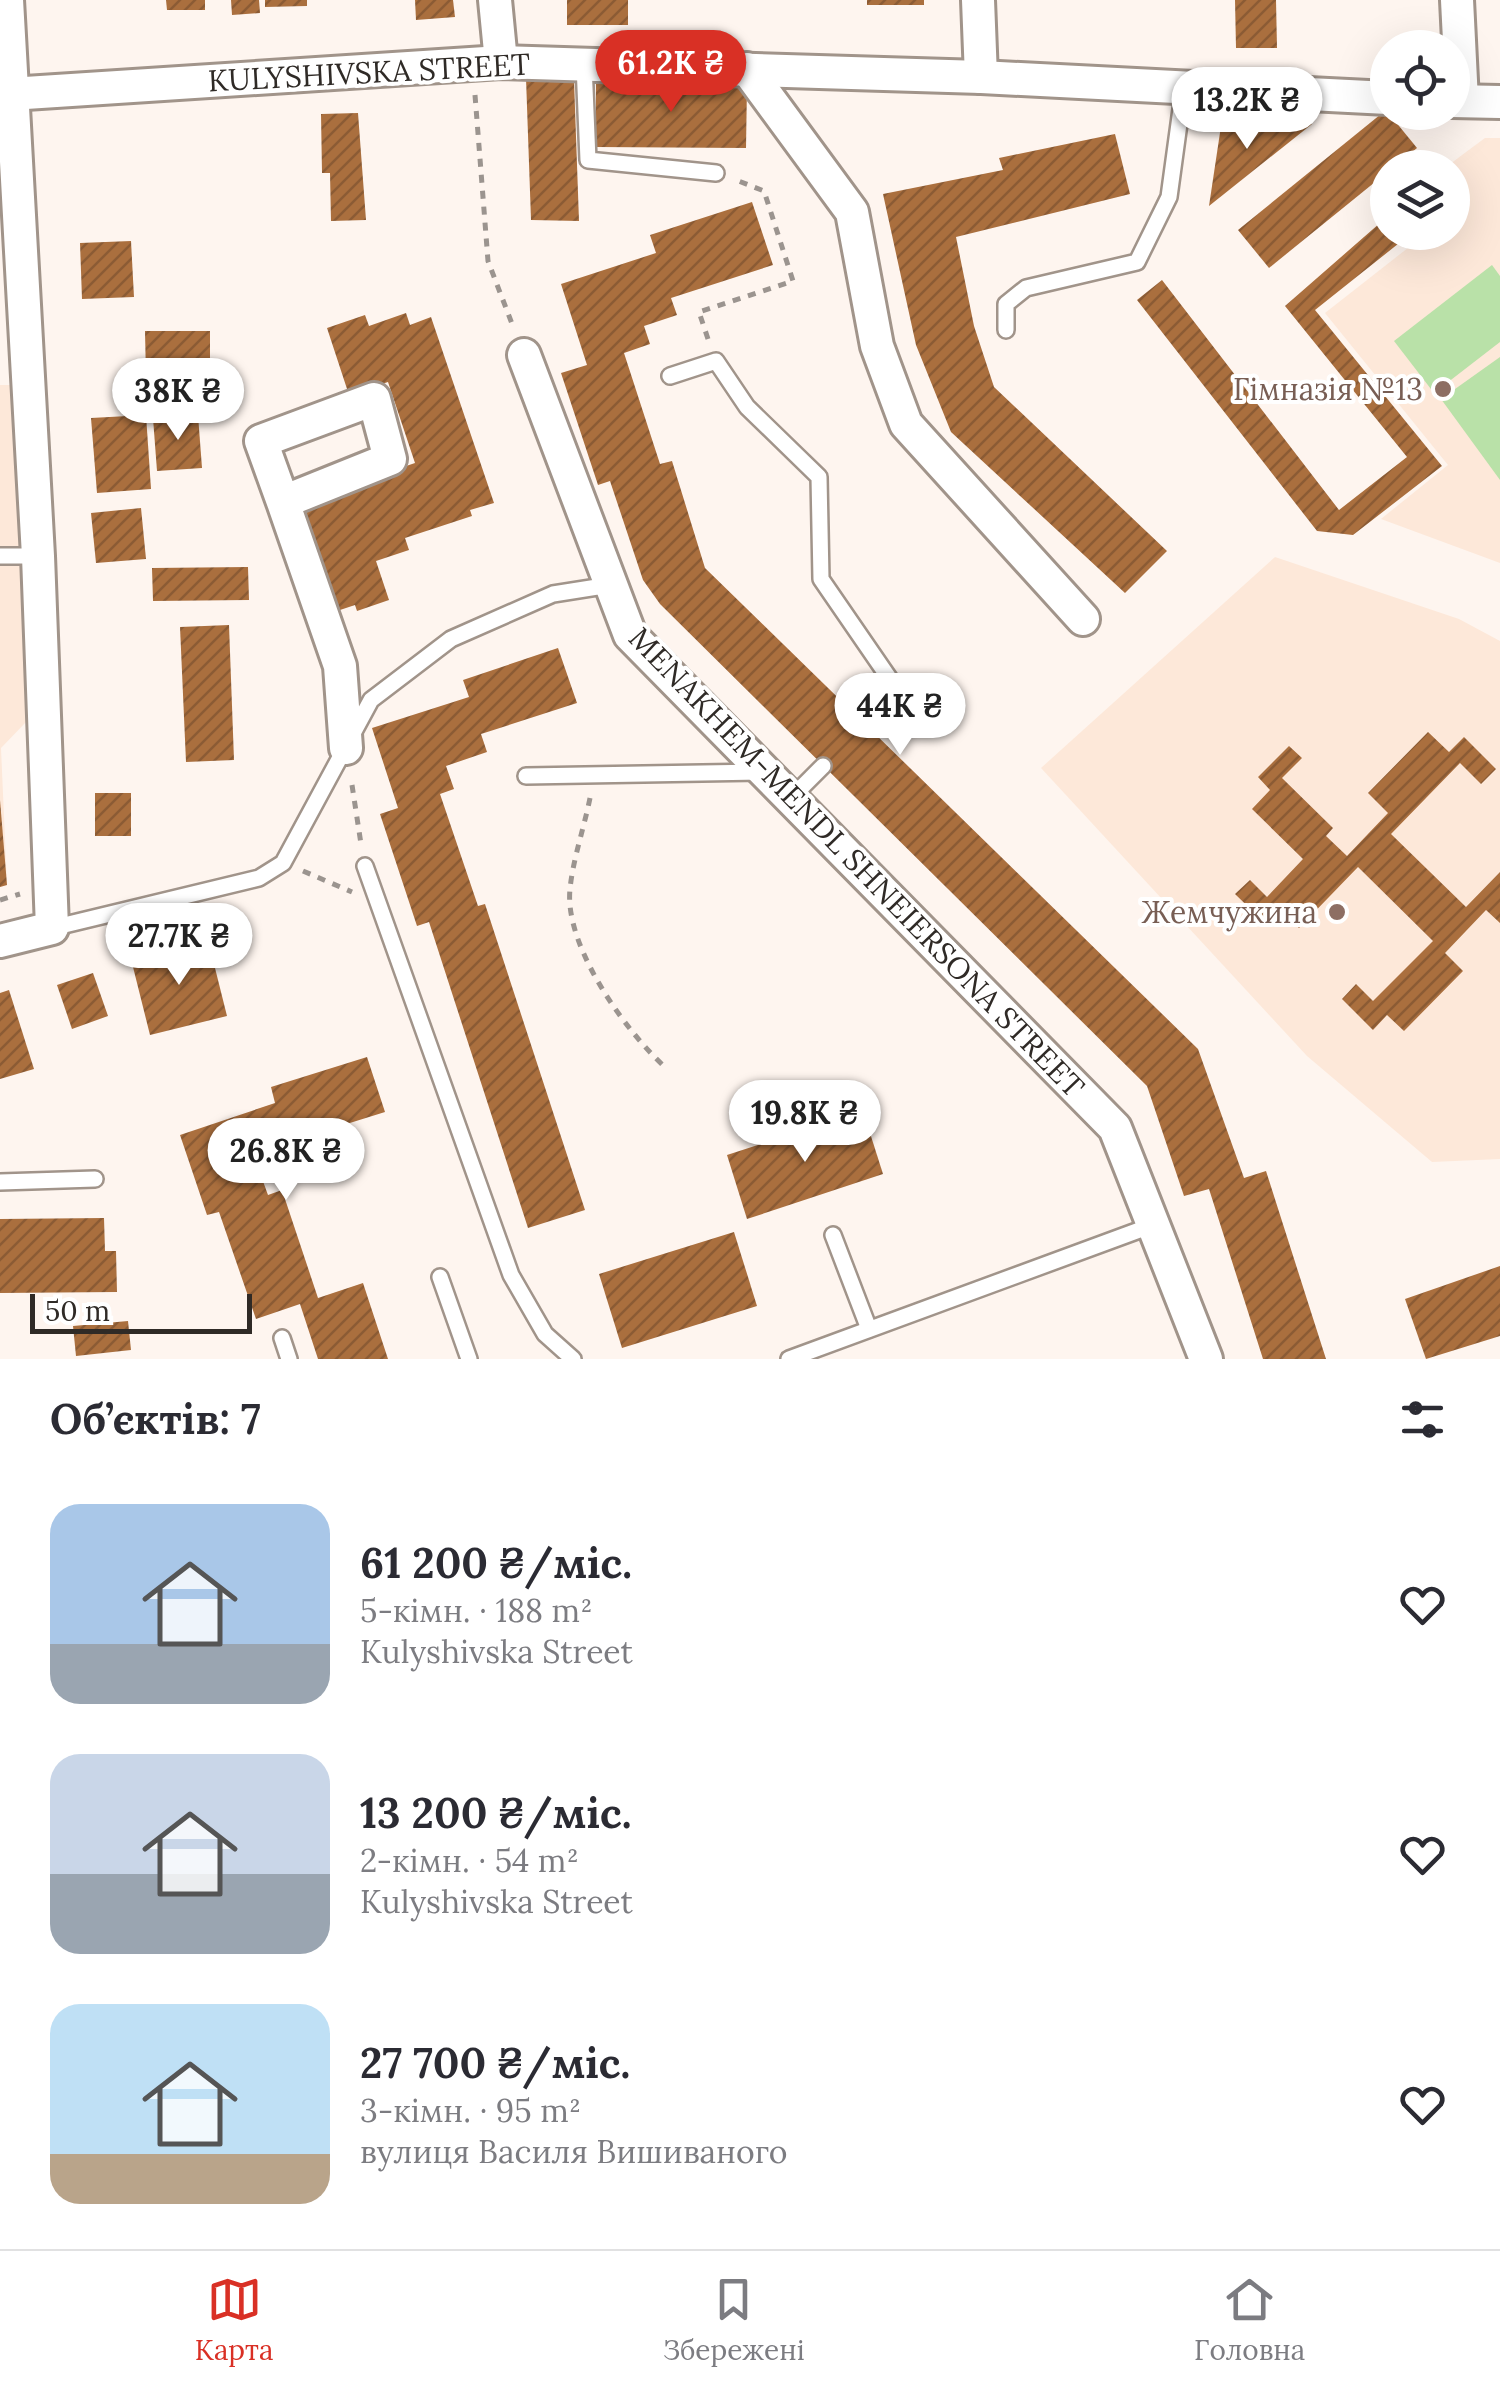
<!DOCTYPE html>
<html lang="uk">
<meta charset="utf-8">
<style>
:root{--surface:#fff;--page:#f7f7f7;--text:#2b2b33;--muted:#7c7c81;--line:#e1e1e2;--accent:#d93025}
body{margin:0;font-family:Lora,serif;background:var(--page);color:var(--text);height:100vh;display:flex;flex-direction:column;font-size:38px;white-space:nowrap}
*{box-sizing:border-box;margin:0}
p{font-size:32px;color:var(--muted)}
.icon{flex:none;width:55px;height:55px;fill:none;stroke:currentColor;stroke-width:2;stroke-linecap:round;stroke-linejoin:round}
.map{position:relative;height:1359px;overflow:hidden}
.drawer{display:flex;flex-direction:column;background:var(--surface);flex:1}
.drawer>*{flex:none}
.buttons{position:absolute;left:1370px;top:30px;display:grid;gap:20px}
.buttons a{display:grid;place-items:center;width:100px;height:100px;border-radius:50%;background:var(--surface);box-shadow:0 10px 40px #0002;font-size:50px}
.scale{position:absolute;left:30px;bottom:25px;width:222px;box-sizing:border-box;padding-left:10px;border:5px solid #2f2a26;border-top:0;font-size:28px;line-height:35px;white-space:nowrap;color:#2f2a26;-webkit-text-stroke:8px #fff;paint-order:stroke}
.price{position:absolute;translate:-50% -85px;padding:0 22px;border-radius:35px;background:#fff;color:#222;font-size:32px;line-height:65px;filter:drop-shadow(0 2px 5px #0008)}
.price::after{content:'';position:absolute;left:50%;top:60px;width:30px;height:22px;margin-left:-15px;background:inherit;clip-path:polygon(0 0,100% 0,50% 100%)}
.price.active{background:var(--accent);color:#fff}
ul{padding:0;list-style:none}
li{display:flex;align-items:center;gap:30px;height:250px;padding:0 50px}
li span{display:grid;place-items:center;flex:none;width:280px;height:200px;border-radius:30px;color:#555}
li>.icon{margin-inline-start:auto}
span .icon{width:120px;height:120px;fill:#fffc;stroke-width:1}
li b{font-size:42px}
h2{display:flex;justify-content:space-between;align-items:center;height:120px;padding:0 50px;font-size:42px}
.tab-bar{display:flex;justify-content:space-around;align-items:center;height:140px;border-top:2px solid var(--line);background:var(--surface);font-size:28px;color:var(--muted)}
.tab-bar a{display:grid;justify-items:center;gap:5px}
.tab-bar .active{color:var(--accent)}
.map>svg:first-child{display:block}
.built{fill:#fde8d9}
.green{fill:#b9e1a8}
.building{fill:url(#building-hatch)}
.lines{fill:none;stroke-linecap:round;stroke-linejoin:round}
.lane-casing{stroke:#a1948a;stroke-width:20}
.street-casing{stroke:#a1948a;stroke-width:38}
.path{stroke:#9b948f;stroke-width:5;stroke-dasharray:8 8;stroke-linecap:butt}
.lane{stroke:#fff;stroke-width:15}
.street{stroke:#fff;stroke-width:32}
.education-dot{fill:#8d6e63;stroke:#fff;stroke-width:4}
.labels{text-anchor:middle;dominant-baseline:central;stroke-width:8;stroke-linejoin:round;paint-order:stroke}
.street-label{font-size:30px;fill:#2f2a26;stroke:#fff}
.education-label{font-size:30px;fill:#785e54;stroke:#fff;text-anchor:end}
</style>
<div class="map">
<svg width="1500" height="1359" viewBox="0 0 1500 1359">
<defs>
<pattern id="building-hatch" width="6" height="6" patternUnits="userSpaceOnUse" patternTransform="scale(2.5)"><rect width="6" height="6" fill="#aa6f3e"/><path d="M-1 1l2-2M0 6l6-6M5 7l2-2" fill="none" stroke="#8b5b34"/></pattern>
</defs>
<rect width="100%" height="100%" fill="#fef5ef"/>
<g class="built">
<polygon points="1485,138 1500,138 1500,563 1381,519 1448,465 1325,313 1427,233 1452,232 1452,168 1446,167"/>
<polygon points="0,385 14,385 26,722 1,748 7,885 0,887"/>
<polygon points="1275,557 1459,619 1500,641 1500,1159 1432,1162 1307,1056 1041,768"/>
</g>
<g class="green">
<polygon points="1492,265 1500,276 1500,342 1434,393 1394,341"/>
<polygon points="1500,357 1500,480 1441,399"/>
</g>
<g class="building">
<polygon points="166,0 205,0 205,10 167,10"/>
<polygon points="231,0 259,0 260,13 232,15"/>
<polygon points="265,0 307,0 307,6 265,7"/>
<polygon points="415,0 453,0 455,17 416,20"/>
<rect x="567" y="0" width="61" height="25"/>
<rect x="867" y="0" width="57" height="5"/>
<polygon points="1235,0 1276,0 1277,48 1236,48"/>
<polygon points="526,78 574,80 579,221 531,220"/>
<polygon points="596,83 747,84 746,148 596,147"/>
<polygon points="1386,110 1417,148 1269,268 1238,230"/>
<polygon points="358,113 366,220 331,221 330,173 322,173 321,114"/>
<polygon points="1312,124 1209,206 1221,126"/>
<polygon points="1115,134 1130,194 956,237 974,326 994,387 1167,551 1125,593 951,432 916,345 883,194 1003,170 999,158"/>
<polygon points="752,202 773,265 671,298 677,315 644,326 650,344 624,353 660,464 672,461 705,568 1198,1049 1244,1178 1266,1171 1326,1359 1263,1359 1209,1189 1184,1196 1147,1086 660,604 643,580 610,481 598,485 561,373 587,365 561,284 656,253 650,235"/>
<polygon points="1388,216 1388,232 1413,232 1315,310 1442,466 1353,535 1317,531 1137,300 1162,280 1339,510 1407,457 1285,306"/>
<polygon points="131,241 134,297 82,299 80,243"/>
<polygon points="406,313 410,325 431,317 494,503 470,510 472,516 405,538 409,550 376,561 389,600 357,611 355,605 331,613 296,511 349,493 347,486 415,463 388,382 349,395 327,328 365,315 369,326"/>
<polygon points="145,331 210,331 210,377 146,377"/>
<polygon points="146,415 151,489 97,493 91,418"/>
<polygon points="198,415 202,468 157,471 153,418"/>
<polygon points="141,508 146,559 96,563 91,513"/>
<polygon points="248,567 249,600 153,601 152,568"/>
<polygon points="229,625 234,760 186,762 180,627"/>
<polygon points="558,648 577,703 481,734 487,752 446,766 454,789 440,794 478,906 485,904 585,1210 528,1228 429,922 417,926 380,814 398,808 372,728 469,697 463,680"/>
<polygon points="1428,732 1449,752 1464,737 1496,769 1481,784 1460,763 1391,834 1466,907 1500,872 1500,923 1486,910 1445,953 1463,971 1404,1031 1387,1015 1373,1030 1342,999 1356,984 1373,1001 1433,941 1358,867 1299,928 1283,912 1269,927 1235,894 1250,880 1267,897 1303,859 1252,809 1270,790 1258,777 1289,746 1302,758 1282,778 1333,828 1326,836 1347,856 1388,813 1368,793"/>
<rect x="95" y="793" width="36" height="43"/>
<polygon points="0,800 7,885 0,887"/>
<polygon points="208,940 227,1016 150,1035 131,959"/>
<polygon points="93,973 108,1016 72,1029 57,985"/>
<polygon points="9,990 34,1069 0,1079 0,993"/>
<polygon points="367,1057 385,1112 289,1142 295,1161 260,1173 268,1195 282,1190 318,1298 363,1283 388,1359 318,1359 300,1304 256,1319 219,1212 207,1215 180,1135 275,1103 271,1087"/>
<polygon points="863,1111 883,1174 747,1219 727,1155"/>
<polygon points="104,1218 105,1251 116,1251 117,1292 0,1293 0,1219"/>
<polygon points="734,1232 757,1306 622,1348 599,1274"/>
<polygon points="1500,1266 1500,1336 1426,1359 1405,1299"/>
<polygon points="128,1321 131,1350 76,1356 73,1326"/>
</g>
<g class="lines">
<defs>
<g id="lane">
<polyline points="584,64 588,160 716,173"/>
<polyline points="1006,330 1006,304 1026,288 1137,262 1169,197 1184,87"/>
<polyline points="670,376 716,361 747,407 819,477 821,579 898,691 866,724"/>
<polyline points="0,556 38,556"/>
<polyline points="526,776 761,772"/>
<polyline points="791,798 823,766"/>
<polyline points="365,866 511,1275 545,1334 573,1359"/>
<polyline points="52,928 259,878 283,863 371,700 451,639 553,594 610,585"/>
<polyline points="0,1182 95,1179"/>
<polyline points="833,1235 869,1329"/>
<polyline points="440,1277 469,1359"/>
<polyline points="282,1338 289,1359"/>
<polyline points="789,1359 1153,1225"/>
</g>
<g id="street">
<polyline points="495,0 501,62"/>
<polyline points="978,0 981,77"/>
<polyline points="1457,0 1462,101"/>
<polyline points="747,69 852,212 877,346 906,424 1083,619"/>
<polyline points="10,94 501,62 981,77 1388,98"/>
<polyline points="1452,101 1500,102"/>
<polyline points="524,355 630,635 1115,1128 1206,1359"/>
<polyline points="283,502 261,441 374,399 390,459 283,502 340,666 346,748"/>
<polyline points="0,941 52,928 38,556 7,0"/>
</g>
</defs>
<use href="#lane" class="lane-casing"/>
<use href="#street" class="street-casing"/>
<g class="path">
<polyline points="475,95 488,261 514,329"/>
<polyline points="708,339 699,312 793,281 764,191 736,180"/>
<polyline points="352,785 361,844"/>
<path d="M590 798C584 828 573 859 570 889 564 946 626 1032 666 1068"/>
<polyline points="303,871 352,892"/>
<polyline points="0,900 20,894"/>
</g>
<use href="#lane" class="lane"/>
<use href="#street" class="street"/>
</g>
<g class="education-dot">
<circle cx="1443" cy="389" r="10"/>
<circle cx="1337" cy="912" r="10"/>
</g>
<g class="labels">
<g class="street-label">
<text transform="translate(369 72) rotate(-3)">KULYSHIVSKA STREET</text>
<text transform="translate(857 862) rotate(46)">MENAKHEM-MENDL SHNEIERSONA STREET</text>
</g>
<g class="education-label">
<text x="1423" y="389">Гімназія №13</text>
<text x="1317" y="912">Жемчужина</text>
</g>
</g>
</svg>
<div class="buttons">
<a><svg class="icon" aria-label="locate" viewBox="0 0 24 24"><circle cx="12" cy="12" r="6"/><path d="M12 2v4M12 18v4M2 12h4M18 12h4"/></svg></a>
<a><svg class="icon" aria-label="layers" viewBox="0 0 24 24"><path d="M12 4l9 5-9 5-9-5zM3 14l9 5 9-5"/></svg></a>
</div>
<div class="scale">50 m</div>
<b class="price active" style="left:671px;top:115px">61.2K ₴</b>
<b class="price" style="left:1247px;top:152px">13.2K ₴</b>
<b class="price" style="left:178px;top:443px">38K ₴</b>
<b class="price" style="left:900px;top:758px">44K ₴</b>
<b class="price" style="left:179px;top:988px">27.7K ₴</b>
<b class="price" style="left:805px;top:1165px">19.8K ₴</b>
<b class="price" style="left:286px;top:1203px">26.8K ₴</b>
</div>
<section class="drawer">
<h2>Об’єктів: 7<svg class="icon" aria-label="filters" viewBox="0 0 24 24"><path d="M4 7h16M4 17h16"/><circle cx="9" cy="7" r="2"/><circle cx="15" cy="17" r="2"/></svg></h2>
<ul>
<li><span style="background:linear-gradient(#a9c7e8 70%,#9aa5b1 0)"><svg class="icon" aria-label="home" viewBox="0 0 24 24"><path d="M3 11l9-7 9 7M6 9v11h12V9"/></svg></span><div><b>61 200 ₴/міс.</b><p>5-кімн. · 188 m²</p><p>Kulyshivska Street</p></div><svg class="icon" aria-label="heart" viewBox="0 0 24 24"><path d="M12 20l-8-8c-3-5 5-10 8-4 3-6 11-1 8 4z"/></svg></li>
<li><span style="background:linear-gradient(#c9d6e8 60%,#9aa5b1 0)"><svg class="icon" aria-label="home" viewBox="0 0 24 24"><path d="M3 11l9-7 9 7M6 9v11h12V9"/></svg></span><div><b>13 200 ₴/міс.</b><p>2-кімн. · 54 m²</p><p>Kulyshivska Street</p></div><svg class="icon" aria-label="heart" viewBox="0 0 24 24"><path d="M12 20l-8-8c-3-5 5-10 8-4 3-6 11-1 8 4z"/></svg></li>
<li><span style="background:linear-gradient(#bfe0f5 75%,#b9a48a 0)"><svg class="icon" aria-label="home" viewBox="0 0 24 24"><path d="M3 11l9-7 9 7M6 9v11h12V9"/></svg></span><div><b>27 700 ₴/міс.</b><p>3-кімн. · 95 m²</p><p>вулиця Василя Вишиваного</p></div><svg class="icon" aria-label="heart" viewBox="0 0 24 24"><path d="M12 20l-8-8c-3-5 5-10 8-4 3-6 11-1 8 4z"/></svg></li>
</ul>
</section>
<nav class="tab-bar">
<a class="active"><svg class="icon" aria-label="map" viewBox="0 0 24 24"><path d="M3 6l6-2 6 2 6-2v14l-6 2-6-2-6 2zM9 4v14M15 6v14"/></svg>Карта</a>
<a><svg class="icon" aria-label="saved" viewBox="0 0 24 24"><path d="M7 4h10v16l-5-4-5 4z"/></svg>Збережені</a>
<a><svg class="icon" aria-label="home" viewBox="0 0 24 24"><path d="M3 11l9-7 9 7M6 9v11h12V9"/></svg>Головна</a>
</nav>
